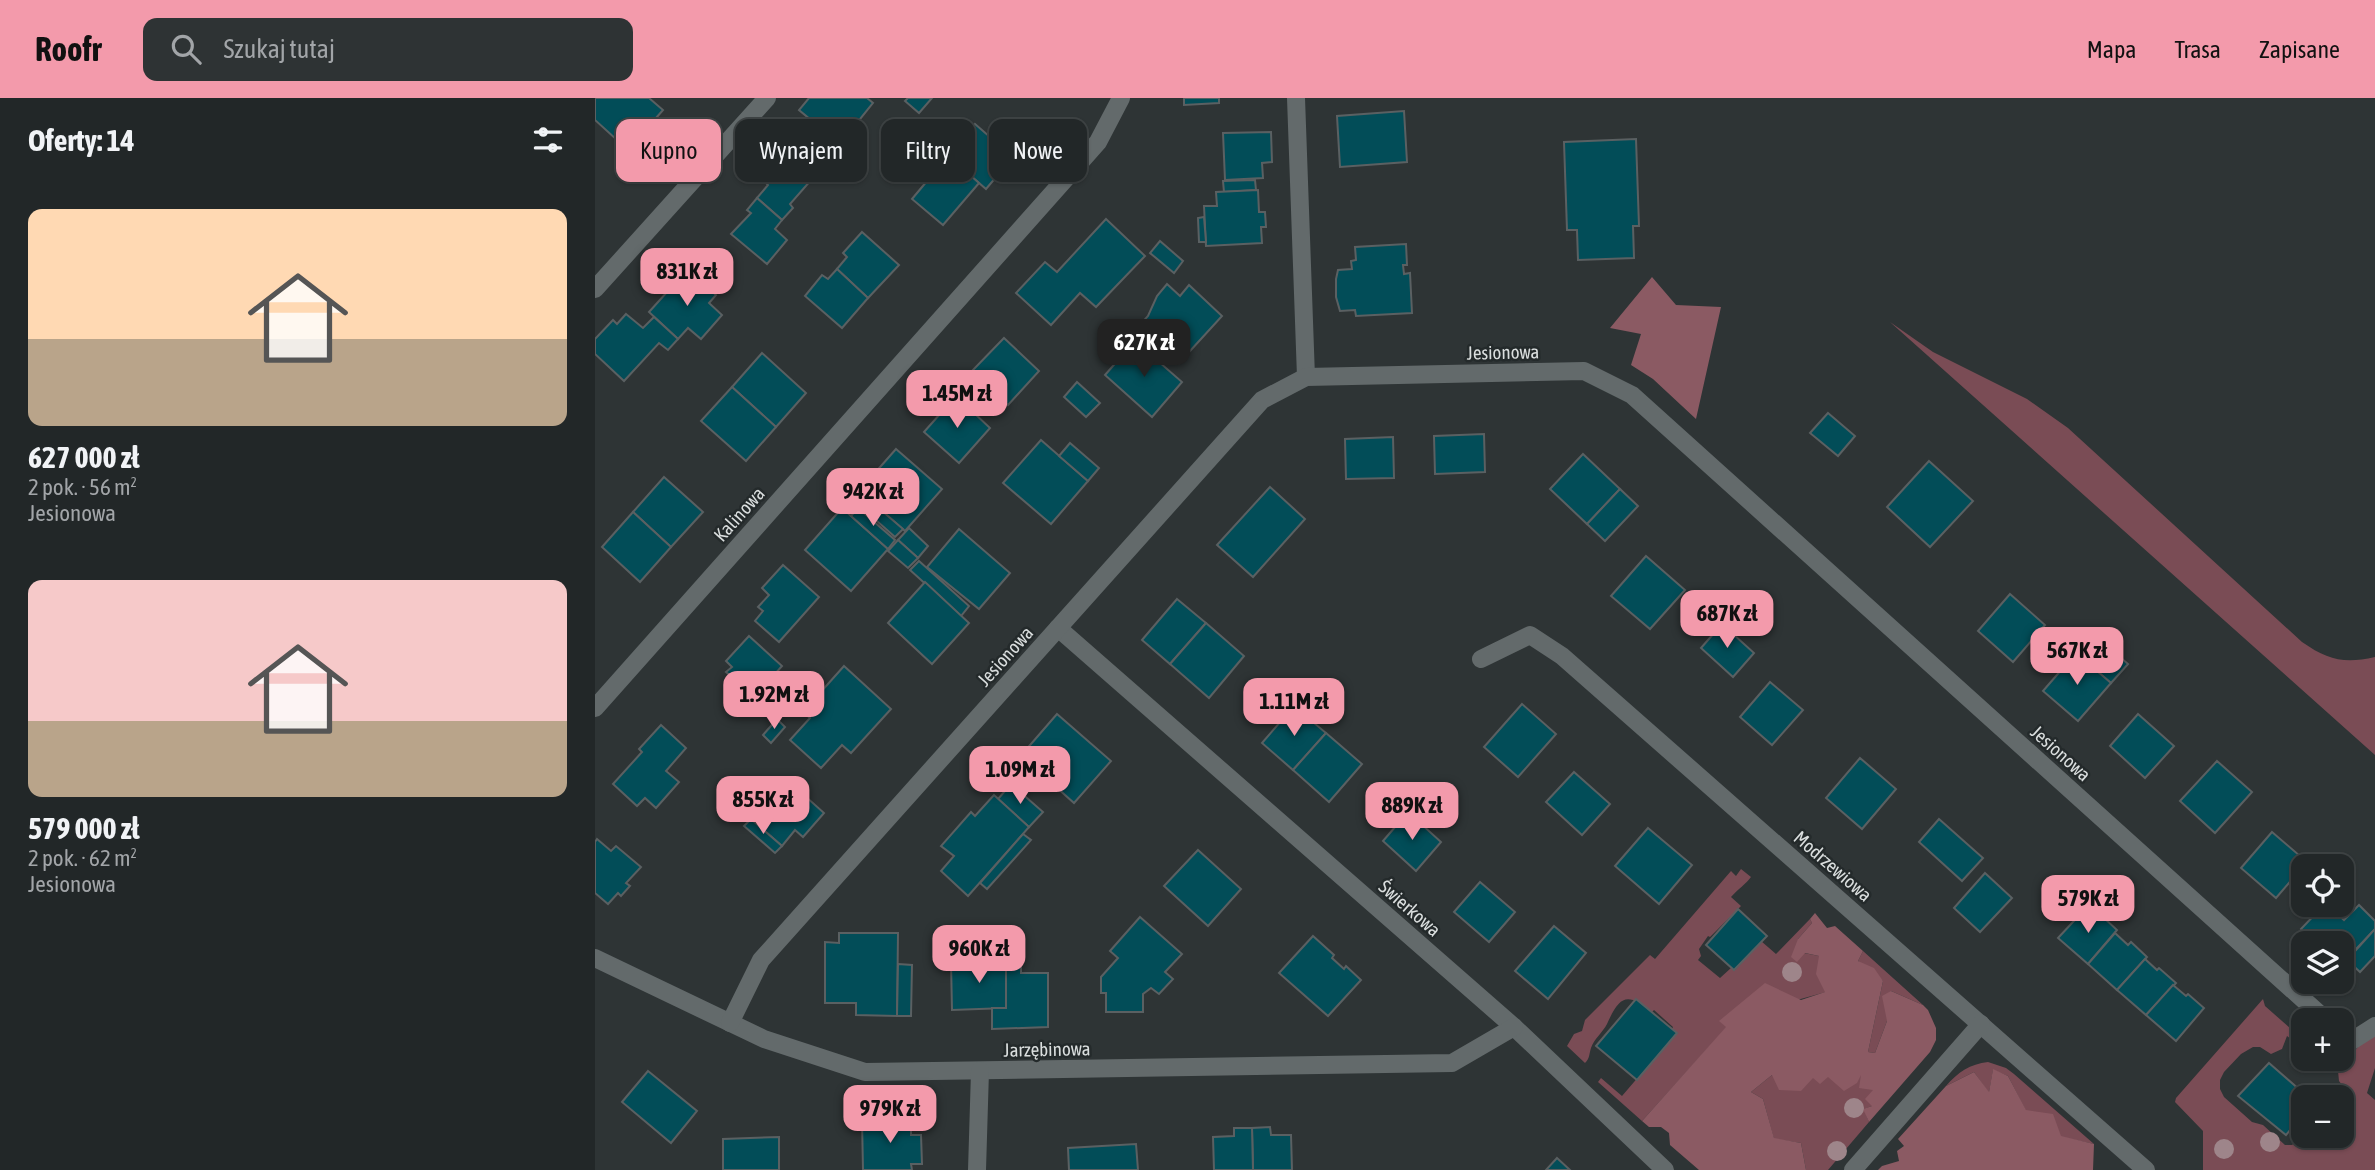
<!DOCTYPE html>
<html lang="pl">
<meta charset="utf-8">
<style>
:root{--surface:#222728;--page:#2e3334;--text:#f1f3f6;--muted:#a2a5a8;--line:#3f4445;--accent:#f39aab}
body{margin:0;font-family:"Asap Condensed",sans-serif;background:var(--page);color:var(--text);height:100vh;display:flex;flex-direction:column;font-size:26px;white-space:nowrap}
*{box-sizing:border-box;margin:0}
p{font-size:23px;color:var(--muted)}
.icon{flex:none;width:38px;height:38px;fill:none;stroke:currentColor;stroke-width:2;stroke-linecap:round;stroke-linejoin:round}
.map{position:relative;flex:1;overflow:hidden}
.drawer{display:flex;flex-direction:column;background:var(--surface);width:595px}
.drawer>*{flex:none}
.hud{position:absolute;left:21px;top:21px;width:665px;height:63px;display:flex;gap:14px}
.fabs{position:absolute;left:1696px;top:756px;display:grid;gap:14px}
.fabs a{display:grid;place-items:center;width:63px;height:63px;border-radius:14px;background:var(--surface);box-shadow:0 2px 5px #0004,0 0 0 2px var(--line);font-size:35px}
.price{position:absolute;translate:-50% -60px;padding:0 16px;border-radius:14px;background:var(--accent);color:#111;font-size:23px;line-height:46px;filter:drop-shadow(0 2px 4px #0008)}
.price::after{content:'';position:absolute;left:50%;top:42px;width:21px;height:16px;margin-left:-10px;background:inherit;clip-path:polygon(0 0,100% 0,50% 100%)}
.price.active{background:#222;color:#fff}
ul{padding:0;list-style:none}
li{display:grid;align-content:center;gap:14px;height:371px;padding:0 28px}
li span{display:grid;place-items:center;height:217px;border-radius:14px;color:#555}
li>.icon{margin-inline-start:auto}
span .icon{width:126px;height:126px;fill:#fffc;stroke-width:1}
li b{font-size:30px}
h2{display:flex;justify-content:space-between;align-items:center;height:84px;padding:0 28px;font-size:30px}
.chip{padding:0 24px;border-radius:14px;background:var(--surface);box-shadow:0 2px 5px #0004,0 0 0 2px var(--line);font-size:24px;line-height:63px}
.chip.active{background:var(--accent);color:#111}
header{display:flex;align-items:center;gap:42px;box-sizing:border-box;height:98px;padding:0 35px;background:var(--accent);color:#111}
header strong{font-size:33px}
nav{display:flex;gap:38px;margin-inline-start:auto;font-size:24px}
.search{width:490px;height:63px;background:var(--page);display:flex;align-items:center;gap:18px;box-sizing:border-box;padding:0 24px;border-radius:14px;color:var(--muted);font-size:26px}
main{display:flex;flex:1;min-height:0}
.map>svg:first-child{display:block}
.green{fill:#7a4c55}
.forest{fill:#8b5a63}
.building{fill:#024d58;stroke:#5a6062;stroke-width:2}
.lines{fill:none;stroke-linecap:round;stroke-linejoin:round}
.service{stroke:#636a6b;stroke-width:18}
.minor{stroke:#636a6b;stroke-width:18}
.tree{fill:#9e858a}
.labels{text-anchor:middle;dominant-baseline:central;stroke-width:5;stroke-linejoin:round;paint-order:stroke}
.street-label{font-size:19px;fill:#dadede;stroke:#242a2b}
</style>
<header>
<strong>Roofr</strong>
<div class="search"><svg class="icon" aria-label="search" viewBox="0 0 24 24"><circle cx="10" cy="10" r="6"/><path d="M15 15l6 6"/></svg>Szukaj tutaj</div>
<nav><a>Mapa</a><a>Trasa</a><a>Zapisane</a></nav>
</header>
<main>
<section class="drawer">
<h2>Oferty: 14<svg class="icon" aria-label="filters" viewBox="0 0 24 24"><path d="M4 7h16M4 17h16"/><circle cx="9" cy="7" r="2"/><circle cx="15" cy="17" r="2"/></svg></h2>
<ul>
<li><span style="background:linear-gradient(#ffd9b3 60%,#b9a48a 0)"><svg class="icon" aria-label="home" viewBox="0 0 24 24"><path d="M3 11l9-7 9 7M6 9v11h12V9"/></svg></span><div><b>627 000 zł</b><p>2 pok. · 56 m²</p><p>Jesionowa</p></div></li>
<li><span style="background:linear-gradient(#f6c9c9 65%,#b9a48a 0)"><svg class="icon" aria-label="home" viewBox="0 0 24 24"><path d="M3 11l9-7 9 7M6 9v11h12V9"/></svg></span><div><b>579 000 zł</b><p>2 pok. · 62 m²</p><p>Jesionowa</p></div></li>
</ul>
</section>
<div class="map">
<svg width="1780" height="1072" viewBox="0 0 1780 1072">
<rect width="100%" height="100%" fill="#2e3435"/>
<g class="green">
<path d="M1295 224 1338 254 1432 301 1473 330 1707 544C1733 562 1749 566 1780 559V657Z"/>
<path d="M1146 771 1156 779C1151 786 1143 791 1136 799L1146 808 1115 839 1113 838 1104 851 1106 858 1103 862 1125 880 1136 870 1140 872 1166 843 1181 856 1215 821 1217 825 1203 841 1209 855 1224 858 1231 894 1125 923 1132 929 1047 1023 1003 984 1006 980 1027 998 1081 935 1077 931 1078 929 1059 912 1057 914C1032 894 1025 897 1012 926 1008 934 999 941 996 950 994 956 995 960 990 965L972 948 979 936 987 933 990 922 1055 857 1060 861 1136 773 1141 778Z"/>
<polygon points="1268,853 1328,907 1296,893 1292,923 1280,955 1273,954 1288,883 1263,863"/>
<polygon points="1668,901 1670,908 1704,938 1700,944 1692,938 1687,951 1676,956 1665,949 1658,949 1646,956 1629,974 1625,982 1625,991 1629,999 1657,1024 1668,1027 1690,1047 1697,1047 1708,1037 1746,1038 1747,987 1744,983 1743,973 1768,943 1780,936 1780,970 1772,995 1780,1002 1780,1072 1608,1072 1608,1033 1580,1004 1581,1000"/>
<path d="M1393 964 1411 970 1419 976 1499 1046 1466 1039 1431 1013 1413 978 1398 972 1394 995 1379 974 1351 988C1363 974 1375 966 1393 964Z"/>
<polygon points="1267,974 1279,992 1277,1008 1269,1011 1274,1024 1233,1072 1211,1072 1206,1045 1179,1041 1168,1001 1156,994 1177,977 1218,980"/>
</g>
<g class="forest">
<polygon points="1057,179 1081,207 1126,209 1101,321 1058,281 1036,267 1046,236 1015,230"/>
<polygon points="1220,815 1232,830 1240,828 1268,853 1263,863 1279,870 1288,883 1273,954 1280,955 1292,923 1287,898 1296,893 1328,907 1333,912 1341,930 1341,942 1335,954 1274,1024 1268,1011 1277,1008 1270,1001 1278,992 1264,990 1266,977 1262,985 1249,993 1233,979 1225,986 1218,980 1206,993 1184,992 1177,977 1156,994 1168,1001 1179,1040 1206,1045 1211,1072 1104,1072 1075,1047 1074,1035 1066,1029 1054,1029 1047,1023 1131,929 1124,923 1170,885 1206,902 1230,894 1221,876 1224,858 1210,855 1202,864 1196,859 1203,841 1217,825 1215,821"/>
<polygon points="1398,971 1413,978 1431,1012 1458,1016 1466,1038 1499,1046 1498,1072 1283,1072 1287,1068 1304,1063 1302,1053 1309,1048 1303,1041 1351,988 1379,974 1394,994"/>
</g>
<g class="building">
<polygon points="0,0 54,0 68,12 33,52 0,22"/>
<polygon points="214,0 272,0 278,5 245,46 204,12"/>
<polygon points="313,0 337,0 324,15 310,3"/>
<polygon points="589,0 624,0 624,5 589,7"/>
<polygon points="809,13 812,64 745,69 742,18"/>
<polygon points="380,26 418,59 391,91 353,58"/>
<polygon points="676,34 677,64 667,65 668,80 630,82 628,35"/>
<polygon points="1041,41 1044,128 1038,128 1039,160 983,162 982,132 972,132 969,44"/>
<polygon points="200,52 224,73 195,106 198,110 187,122 162,100 173,87 170,84 177,75 170,68 182,53 192,62"/>
<polygon points="353,58 384,85 348,127 317,101"/>
<polygon points="660,82 661,92 629,94 628,83"/>
<polygon points="663,92 664,114 670,114 671,129 666,129 667,145 611,148 609,108 622,108 621,94"/>
<polygon points="162,100 187,122 180,131 192,142 172,166 136,136 156,115 152,112"/>
<polygon points="609,119 611,144 604,144 603,120"/>
<polygon points="511,121 550,158 501,209 485,195 456,227 421,195 450,164 462,174"/>
<polygon points="267,134 304,167 273,200 242,171 252,159 248,155"/>
<polygon points="565,143 588,163 579,175 555,155"/>
<polygon points="811,146 812,167 808,167 809,176 815,175 817,215 761,218 760,212 745,213 741,199 741,181 743,172 757,171 756,163 761,162 760,149"/>
<polygon points="242,171 273,200 247,230 210,198 227,177 233,181"/>
<polygon points="92,172 121,197 114,205 127,217 106,241 93,230 83,241 54,214"/>
<polygon points="572,186 585,198 594,187 627,218 584,265 544,228 553,218 562,198"/>
<polygon points="31,216 48,230 59,219 83,241 73,252 64,245 29,283 0,256 0,241 18,222 22,226"/>
<polygon points="409,240 444,273 413,307 377,273"/>
<polygon points="540,243 587,284 557,319 510,277"/>
<polygon points="167,255 211,295 181,329 137,289"/>
<polygon points="482,284 505,305 491,319 469,299"/>
<polygon points="137,289 181,329 151,363 106,323"/>
<polygon points="361,298 395,330 364,365 329,334"/>
<polygon points="1233,315 1260,338 1243,358 1215,335"/>
<polygon points="889,336 890,374 840,376 839,338"/>
<polygon points="798,339 799,380 751,381 750,341"/>
<polygon points="446,342 493,383 456,426 408,385"/>
<polygon points="475,345 504,370 493,383 464,358"/>
<polygon points="301,351 347,391 310,433 264,393"/>
<polygon points="988,356 1025,391 992,426 955,391"/>
<polygon points="1334,363 1378,403 1335,449 1292,409"/>
<polygon points="69,379 108,414 76,449 38,414"/>
<polygon points="675,389 710,421 658,479 622,447"/>
<polygon points="1025,391 1043,408 1010,443 992,426"/>
<polygon points="272,400 308,431 300,439 265,408"/>
<polygon points="247,410 293,451 256,493 210,452"/>
<polygon points="263,410 300,442 293,451 256,418"/>
<polygon points="38,414 76,449 45,484 7,449"/>
<polygon points="314,430 333,448 323,460 303,442"/>
<polygon points="364,431 415,475 384,511 332,469"/>
<polygon points="303,442 323,460 313,470 293,453"/>
<polygon points="1051,458 1090,492 1055,531 1016,498"/>
<polygon points="324,463 374,508 366,518 315,472"/>
<polygon points="188,467 224,499 184,544 160,523 168,513 163,509 174,497 167,490"/>
<polygon points="330,484 374,525 337,566 293,525"/>
<polygon points="1415,496 1450,527 1418,564 1383,533"/>
<polygon points="582,501 611,525 575,566 547,542"/>
<polygon points="611,525 649,558 614,600 575,566"/>
<polygon points="1127,526 1159,555 1138,579 1106,550"/>
<polygon points="1498,535 1533,566 1516,585 1481,555"/>
<polygon points="154,538 187,568 166,592 151,579 145,586 131,574 137,569 131,563"/>
<polygon points="1481,555 1516,585 1483,623 1448,593"/>
<polygon points="249,568 296,611 256,655 247,647 226,670 195,642 215,620 208,614"/>
<polygon points="1175,584 1208,612 1177,647 1145,619"/>
<polygon points="927,606 961,636 923,679 889,649"/>
<polygon points="699,608 731,635 698,672 667,645"/>
<polygon points="462,616 516,663 479,705 451,680 448,683 423,661"/>
<polygon points="1543,616 1579,648 1550,680 1515,648"/>
<polygon points="182,621 190,629 176,645 168,637"/>
<polygon points="66,627 91,650 71,673 84,684 61,710 50,700 42,708 18,686 47,654 44,651"/>
<polygon points="731,635 767,666 734,704 698,672"/>
<polygon points="1265,660 1301,691 1267,731 1231,700"/>
<polygon points="1622,663 1657,694 1620,735 1585,703"/>
<polygon points="979,674 1015,706 987,737 951,704"/>
<polygon points="190,680 229,715 208,739 200,732 187,748 156,721"/>
<polygon points="416,686 448,714 434,729 403,701"/>
<polygon points="399,697 434,729 373,798 346,773 359,758 346,748 376,714 380,718"/>
<polygon points="813,714 846,744 821,773 788,743"/>
<polygon points="156,721 187,748 180,755 149,728"/>
<polygon points="1344,721 1388,760 1367,783 1324,744"/>
<polygon points="1053,730 1097,767 1064,806 1020,768"/>
<polygon points="1677,734 1712,764 1681,800 1646,770"/>
<polygon points="428,736 436,742 392,791 385,785"/>
<polygon points="2,741 16,753 21,748 46,769 31,785 35,788 26,798 23,795 13,806 0,795 0,744"/>
<polygon points="603,752 646,791 613,828 569,788"/>
<polygon points="1390,775 1417,800 1385,834 1359,810"/>
<polygon points="885,784 920,814 894,844 859,814"/>
<polygon points="1729,807 1733,807 1749,822 1764,807 1780,823 1780,831 1746,867 1746,845 1722,845 1706,831"/>
<polygon points="1492,809 1505,821 1507,818 1522,832 1493,866 1463,840"/>
<polygon points="1143,811 1172,838 1139,872 1111,847"/>
<polygon points="545,819 587,856 570,874 578,881 564,896 556,890 548,896 548,914 511,914 511,895 506,895 506,879 523,860 515,853"/>
<polygon points="959,828 991,855 953,901 920,873"/>
<polygon points="1780,831 1780,858 1765,874 1752,862"/>
<polygon points="244,835 303,835 302,918 261,917 261,905 230,905 230,844 244,845"/>
<polygon points="1520,835 1533,847 1536,844 1552,859 1522,892 1493,866"/>
<polygon points="718,838 739,857 737,860 749,871 751,868 766,882 733,918 684,875"/>
<polygon points="1550,861 1562,872 1564,870 1581,885 1551,917 1522,892"/>
<polygon points="411,862 411,910 357,912 356,864"/>
<polygon points="303,866 317,867 316,918 302,918"/>
<polygon points="411,869 426,869 426,875 453,875 453,929 397,931 397,910 411,910"/>
<polygon points="1578,887 1591,898 1593,896 1609,910 1581,943 1551,917"/>
<polygon points="1041,901 1082,935 1042,982 1001,948"/>
<polygon points="1674,965 1713,999 1708,999 1708,1016 1691,1037 1643,998"/>
<polygon points="53,973 102,1013 76,1045 27,1004"/>
<polygon points="267,1022 316,1022 316,1037 326,1037 327,1066 316,1066 317,1072 268,1072"/>
<polygon points="675,1029 676,1037 696,1037 697,1072 658,1072 657,1030"/>
<polygon points="639,1030 657,1030 658,1072 619,1072 618,1039 639,1038"/>
<polygon points="184,1039 184,1072 128,1072 128,1041"/>
<polygon points="541,1046 543,1072 474,1072 473,1050"/>
<polygon points="962,1060 975,1072 951,1072"/>
</g>
<g class="lines">
<g class="service">
<polyline points="701,0 711,279"/>
<polyline points="1755,944 1780,928"/>
</g>
<g class="minor">
<polyline points="0,191 172,0"/>
<polyline points="463,530 919,929 1070,1072"/>
<polyline points="886,561 935,537 967,558 1551,1072"/>
<polyline points="0,610 488,61 503,44 526,0"/>
<polyline points="0,860 169,941 270,974 857,965 919,929"/>
<polyline points="135,925 166,862 667,302 711,279 989,273 1037,297 1731,922"/>
<polyline points="1746,936 1755,944"/>
<polyline points="382,1072 385,973"/>
<polyline points="1258,1072 1386,926"/>
</g>
</g>
<g class="tree">
<circle cx="1197" cy="874" r="10"/>
<circle cx="1259" cy="1010" r="10"/>
<circle cx="1675" cy="1044" r="10"/>
<circle cx="1629" cy="1051" r="10"/>
<circle cx="1242" cy="1053" r="10"/>
</g>
<g class="labels">
<g class="street-label">
<text transform="translate(908 254) rotate(-1)">Jesionowa</text>
<text transform="translate(144 416) rotate(-48)">Kalinowa</text>
<text transform="translate(410 558) rotate(-48)">Jesionowa</text>
<text transform="translate(1466 655) rotate(42)">Jesionowa</text>
<text transform="translate(1238 768) rotate(41)">Modrzewiowa</text>
<text transform="translate(815 810) rotate(41)">Świerkowa</text>
<text transform="translate(452 951) rotate(-1)">Jarzębinowa</text>
</g>
</g>
</svg>
<div class="fabs">
<a><svg class="icon" aria-label="locate" viewBox="0 0 24 24"><circle cx="12" cy="12" r="6"/><path d="M12 2v4M12 18v4M2 12h4M18 12h4"/></svg></a>
<a><svg class="icon" aria-label="layers" viewBox="0 0 24 24"><path d="M12 4l9 5-9 5-9-5zM3 14l9 5 9-5"/></svg></a>
<a>+</a>
<a>−</a>
</div>
<b class="price" style="left:92px;top:210px">831K zł</b>
<b class="price active" style="left:549px;top:281px">627K zł</b>
<b class="price" style="left:362px;top:332px">1.45M zł</b>
<b class="price" style="left:278px;top:430px">942K zł</b>
<b class="price" style="left:1132px;top:552px">687K zł</b>
<b class="price" style="left:1482px;top:589px">567K zł</b>
<b class="price" style="left:179px;top:633px">1.92M zł</b>
<b class="price" style="left:699px;top:640px">1.11M zł</b>
<b class="price" style="left:425px;top:708px">1.09M zł</b>
<b class="price" style="left:168px;top:738px">855K zł</b>
<b class="price" style="left:817px;top:744px">889K zł</b>
<b class="price" style="left:1493px;top:837px">579K zł</b>
<b class="price" style="left:384px;top:887px">960K zł</b>
<b class="price" style="left:295px;top:1047px">979K zł</b>
<div class="hud">
<a class="chip active">Kupno</a>
<a class="chip">Wynajem</a>
<a class="chip">Filtry</a>
<a class="chip">Nowe</a>
</div>
</div>
</main>
